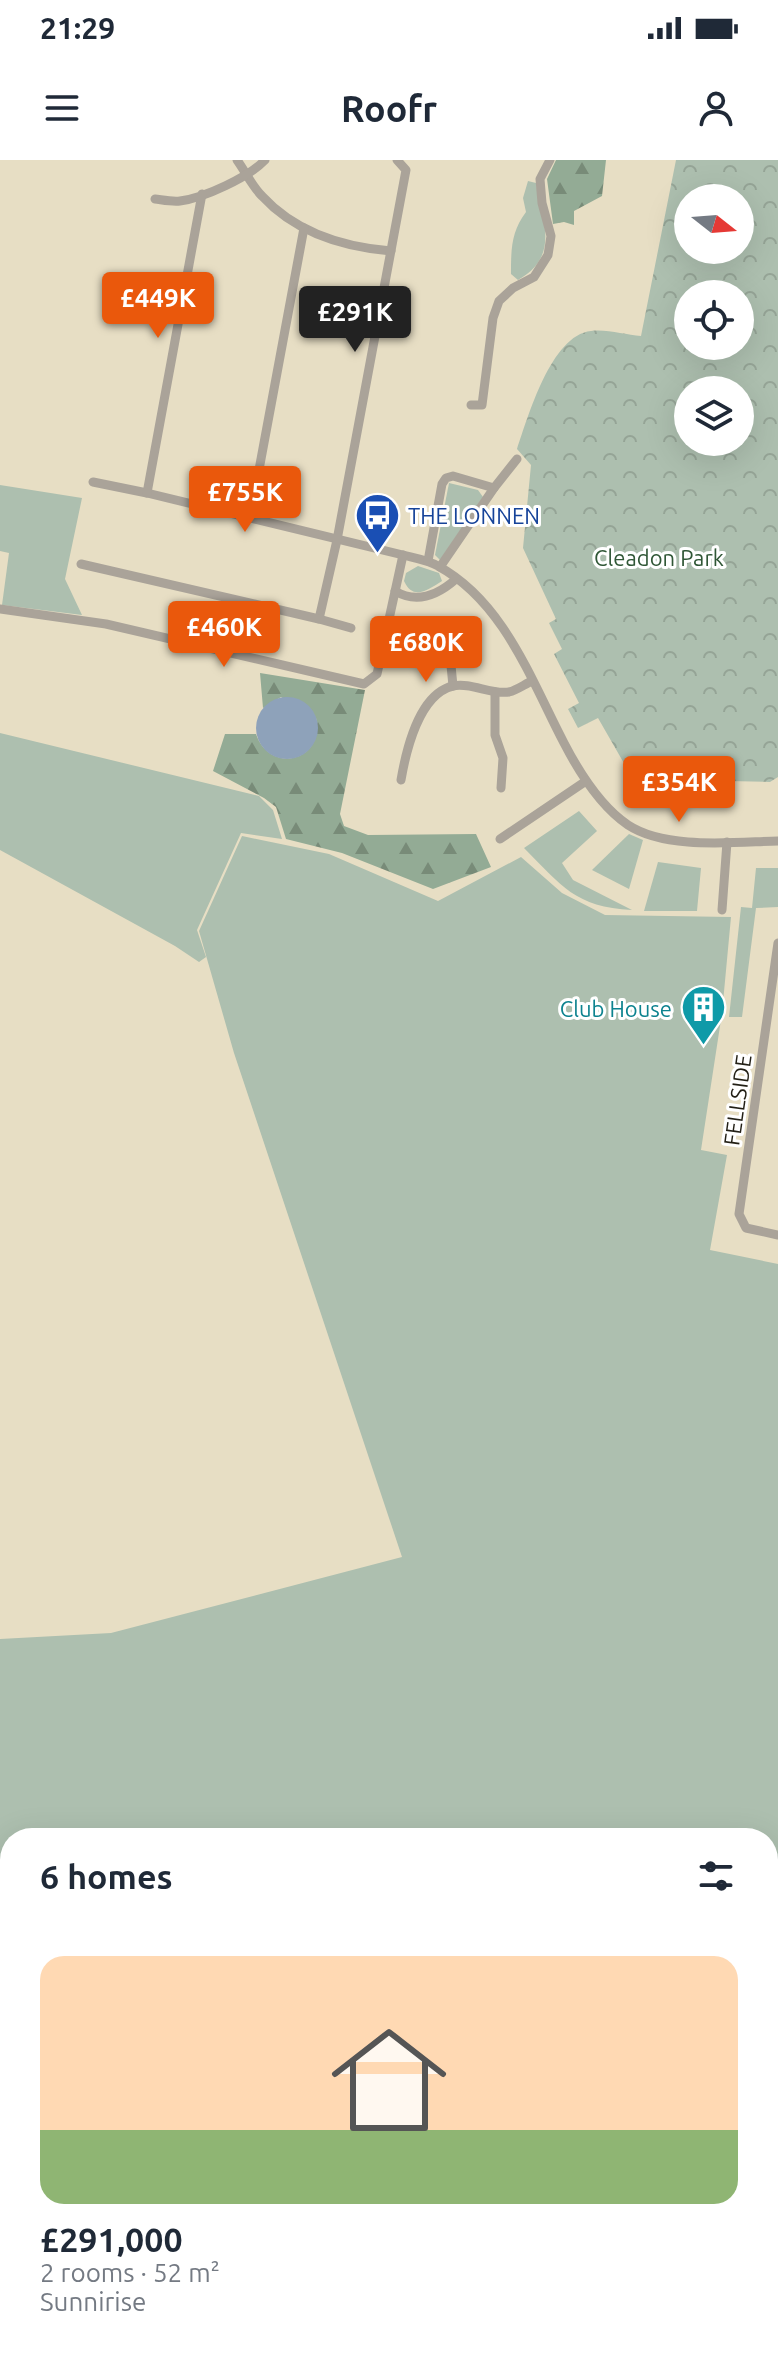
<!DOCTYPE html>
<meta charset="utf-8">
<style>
:root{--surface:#fff;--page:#f2f2f3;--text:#1f2937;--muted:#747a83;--line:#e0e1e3;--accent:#ea580c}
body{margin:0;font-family:Ubuntu,sans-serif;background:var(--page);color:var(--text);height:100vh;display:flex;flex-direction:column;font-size:30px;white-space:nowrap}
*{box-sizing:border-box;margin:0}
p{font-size:26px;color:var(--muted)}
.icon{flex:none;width:44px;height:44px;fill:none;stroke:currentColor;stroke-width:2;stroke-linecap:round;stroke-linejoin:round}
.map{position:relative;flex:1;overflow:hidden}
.drawer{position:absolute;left:0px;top:1668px;width:778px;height:538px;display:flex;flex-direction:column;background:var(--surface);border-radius:32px 32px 0 0;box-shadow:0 8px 32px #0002}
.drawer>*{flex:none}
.needle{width:52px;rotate:107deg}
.fabs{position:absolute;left:674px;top:24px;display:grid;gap:16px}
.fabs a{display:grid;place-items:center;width:80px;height:80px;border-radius:50%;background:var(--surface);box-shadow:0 8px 32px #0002;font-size:40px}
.price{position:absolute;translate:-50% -68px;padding:0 18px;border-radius:8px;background:var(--accent);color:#fff;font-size:26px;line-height:52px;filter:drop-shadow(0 2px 4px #0008)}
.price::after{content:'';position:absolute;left:50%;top:48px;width:24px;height:18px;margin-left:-12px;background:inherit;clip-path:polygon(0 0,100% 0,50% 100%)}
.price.on{background:#222;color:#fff}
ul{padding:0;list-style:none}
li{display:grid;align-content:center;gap:16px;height:424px;padding:0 40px}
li+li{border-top:2px solid var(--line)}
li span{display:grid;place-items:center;height:248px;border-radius:24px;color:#555}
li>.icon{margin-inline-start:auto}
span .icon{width:144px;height:144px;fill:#fffc;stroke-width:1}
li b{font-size:34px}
h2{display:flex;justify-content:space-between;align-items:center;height:96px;padding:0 40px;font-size:34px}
.status{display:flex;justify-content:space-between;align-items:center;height:56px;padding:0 40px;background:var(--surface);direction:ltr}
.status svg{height:22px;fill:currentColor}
header{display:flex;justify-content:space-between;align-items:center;height:104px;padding:0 40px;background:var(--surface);font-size:36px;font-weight:700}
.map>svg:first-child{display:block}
.green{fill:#adbfaf;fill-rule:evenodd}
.forest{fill:url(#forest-firs)}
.park{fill:url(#park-crowns);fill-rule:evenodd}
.water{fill:#8ea2ba}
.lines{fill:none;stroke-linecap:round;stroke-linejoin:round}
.minor{stroke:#aaa399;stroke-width:9}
.labels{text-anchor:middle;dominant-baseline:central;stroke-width:6;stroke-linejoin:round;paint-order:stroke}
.transit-label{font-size:22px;fill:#164399;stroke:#fff;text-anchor:start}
.park-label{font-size:22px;fill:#305736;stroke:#fff}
.culture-label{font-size:22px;fill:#0d838f;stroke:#fff;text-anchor:end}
.street-label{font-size:22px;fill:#221f15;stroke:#fff}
</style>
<div class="status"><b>21:29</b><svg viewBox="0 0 49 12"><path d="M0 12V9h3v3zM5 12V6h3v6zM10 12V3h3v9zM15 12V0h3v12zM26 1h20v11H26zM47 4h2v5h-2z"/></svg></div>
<header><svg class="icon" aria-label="menu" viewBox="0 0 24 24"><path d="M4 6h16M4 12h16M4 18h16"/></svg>Roofr<svg class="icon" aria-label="person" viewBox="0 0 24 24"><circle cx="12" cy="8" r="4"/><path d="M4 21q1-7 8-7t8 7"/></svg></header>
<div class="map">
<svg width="778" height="2205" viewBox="0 0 778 2205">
<defs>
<pattern id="forest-firs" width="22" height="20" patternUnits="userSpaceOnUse" patternTransform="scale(2)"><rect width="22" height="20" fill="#93ab95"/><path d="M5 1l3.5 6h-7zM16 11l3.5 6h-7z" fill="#788b78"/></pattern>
<pattern id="park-crowns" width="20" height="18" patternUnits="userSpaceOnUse" patternTransform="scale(2)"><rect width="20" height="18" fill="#adbfaf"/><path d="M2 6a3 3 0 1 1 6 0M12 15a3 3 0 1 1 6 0" fill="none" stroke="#95a496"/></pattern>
</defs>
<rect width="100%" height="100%" fill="#e7dec4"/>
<g class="green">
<path d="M528 21 536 23C543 62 560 96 518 120L511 114C511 90 511 72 526 52L523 38Z"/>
<polygon points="449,323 478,330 483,337 440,400 435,395"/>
<polygon points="0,325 82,338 65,419 82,455 2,445 9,393 0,391"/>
<path d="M418 406 439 413 442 421C428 430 413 441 404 421L406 413Z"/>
<polygon points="0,573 259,636 273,650 282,679 241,673 197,770 206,797 199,802 175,786 0,690"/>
<path d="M579 651 597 671 562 703 573 720 632 750C575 747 562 726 524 688Z"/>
<polygon points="629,674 643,680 629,729 592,710"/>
<path d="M242 676 329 694 438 741 521 697 562 733 605 755 731 757 722 853 701 990 727 995 710 1090 778 1104V2205H0V1479L111 1473 402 1397 234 893 199 771ZM10 1678H768V2196H10Z"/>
<polygon points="658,702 701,708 697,751 644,751"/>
<polygon points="756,708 778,708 778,747 756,748 742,857 729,857 741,747 752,748"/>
</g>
<g class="forest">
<polygon points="556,0 606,0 602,36 574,51 574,65 564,62 553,64 547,19"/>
<path d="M260 513 365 530 340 654 344 666 368 675 476 674 491 707 433 729 342 693 286 679 276 647 264 638 213 611 225 574H256C270 615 325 601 316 558L281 537 263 548Z"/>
</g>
<path class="park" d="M676 0H778V617L770 622 633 619 598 558 578 568 568 549 579 543 554 494 562 489 549 463 556 459 523 388 531 305 517 289C528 257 551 175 591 171 607 169 626 175 641 176ZM688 38H740V90H688ZM688 134H740V186H688ZM688 230H740V282H688Z"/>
<circle class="water" cx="287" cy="568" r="31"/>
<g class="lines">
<g class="minor">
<path d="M237 0C245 11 252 26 262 36 295 72 343 87 391 91"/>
<path d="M155 39C163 40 172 42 180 41 204 38 249 17 265 0"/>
<polyline points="471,245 482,245 493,158 499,141 513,128 534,117 548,95 551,76 542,43 540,19 550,0"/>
<path d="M93 322 147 333 403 395C415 398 428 400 438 406 504 442 531 520 564 583 579 612 600 646 628 665 666 690 734 682 778 681"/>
<polyline points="494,328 517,299"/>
<polyline points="147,333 202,34"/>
<polyline points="250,358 304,68"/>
<polyline points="428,401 442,324 446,318 453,316 494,328 440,407"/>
<polyline points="81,404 319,459 337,380 406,10 397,0"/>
<path d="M395 431C417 444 438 435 456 419"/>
<polyline points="0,449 106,464 364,524 377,514 403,395"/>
<polyline points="319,459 351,468"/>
<polyline points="449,485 453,526"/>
<polyline points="495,532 495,575 503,598 501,628"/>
<path d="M401 620C406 591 419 534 453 526 471 522 491 535 509 532 517 530 525 524 532 521"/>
<polyline points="500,679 586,621"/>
<polyline points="722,750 727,682"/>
<polyline points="778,783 739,1054 746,1068 778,1075"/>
</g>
</g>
<defs>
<symbol id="bus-pin" viewBox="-11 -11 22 30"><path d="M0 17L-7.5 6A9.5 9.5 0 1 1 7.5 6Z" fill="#1a4fb4" stroke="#fff"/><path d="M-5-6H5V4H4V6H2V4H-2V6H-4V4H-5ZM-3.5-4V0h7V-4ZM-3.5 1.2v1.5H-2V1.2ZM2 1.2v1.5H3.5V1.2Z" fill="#fff"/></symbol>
<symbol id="building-pin" viewBox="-11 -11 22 30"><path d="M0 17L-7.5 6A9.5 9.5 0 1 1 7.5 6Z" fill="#0f9aa8" stroke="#fff"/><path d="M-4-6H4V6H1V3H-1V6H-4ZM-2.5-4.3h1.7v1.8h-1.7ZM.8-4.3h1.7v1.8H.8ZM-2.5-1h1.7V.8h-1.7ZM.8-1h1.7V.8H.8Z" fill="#fff"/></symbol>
</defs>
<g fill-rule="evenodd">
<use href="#bus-pin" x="352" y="330" width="51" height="69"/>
<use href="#building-pin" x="678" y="822" width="51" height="69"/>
</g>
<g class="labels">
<g class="transit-label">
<text x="408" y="355">THE LONNEN</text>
</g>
<g class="park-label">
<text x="659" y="397">Cleadon Park</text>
</g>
<g class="culture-label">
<text x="672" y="848">Club House</text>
</g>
<g class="street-label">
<text transform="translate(737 940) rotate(-82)">FELLSIDE</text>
</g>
</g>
</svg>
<div class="fabs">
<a><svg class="needle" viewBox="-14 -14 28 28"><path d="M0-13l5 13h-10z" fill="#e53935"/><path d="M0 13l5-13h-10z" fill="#747a83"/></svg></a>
<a><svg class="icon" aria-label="locate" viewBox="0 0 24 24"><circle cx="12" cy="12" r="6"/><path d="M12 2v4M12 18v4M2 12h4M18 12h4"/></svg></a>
<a><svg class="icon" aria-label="layers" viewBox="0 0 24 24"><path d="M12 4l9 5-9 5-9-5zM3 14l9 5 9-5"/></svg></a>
</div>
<b class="price" style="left:158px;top:180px">£449K</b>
<b class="price on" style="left:355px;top:194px">£291K</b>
<b class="price" style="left:245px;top:374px">£755K</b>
<b class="price" style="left:224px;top:509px">£460K</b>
<b class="price" style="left:426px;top:524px">£680K</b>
<b class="price" style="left:679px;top:664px">£354K</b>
<section class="drawer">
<h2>6 homes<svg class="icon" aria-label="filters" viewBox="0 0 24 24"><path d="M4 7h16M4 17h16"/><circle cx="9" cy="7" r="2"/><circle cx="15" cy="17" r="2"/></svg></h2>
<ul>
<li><span style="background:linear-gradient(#ffd9b3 70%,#8fb573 0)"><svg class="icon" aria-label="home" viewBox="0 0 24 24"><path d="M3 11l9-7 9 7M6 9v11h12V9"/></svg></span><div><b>£291,000</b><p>2 rooms · 52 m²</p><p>Sunnirise</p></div></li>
</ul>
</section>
</div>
